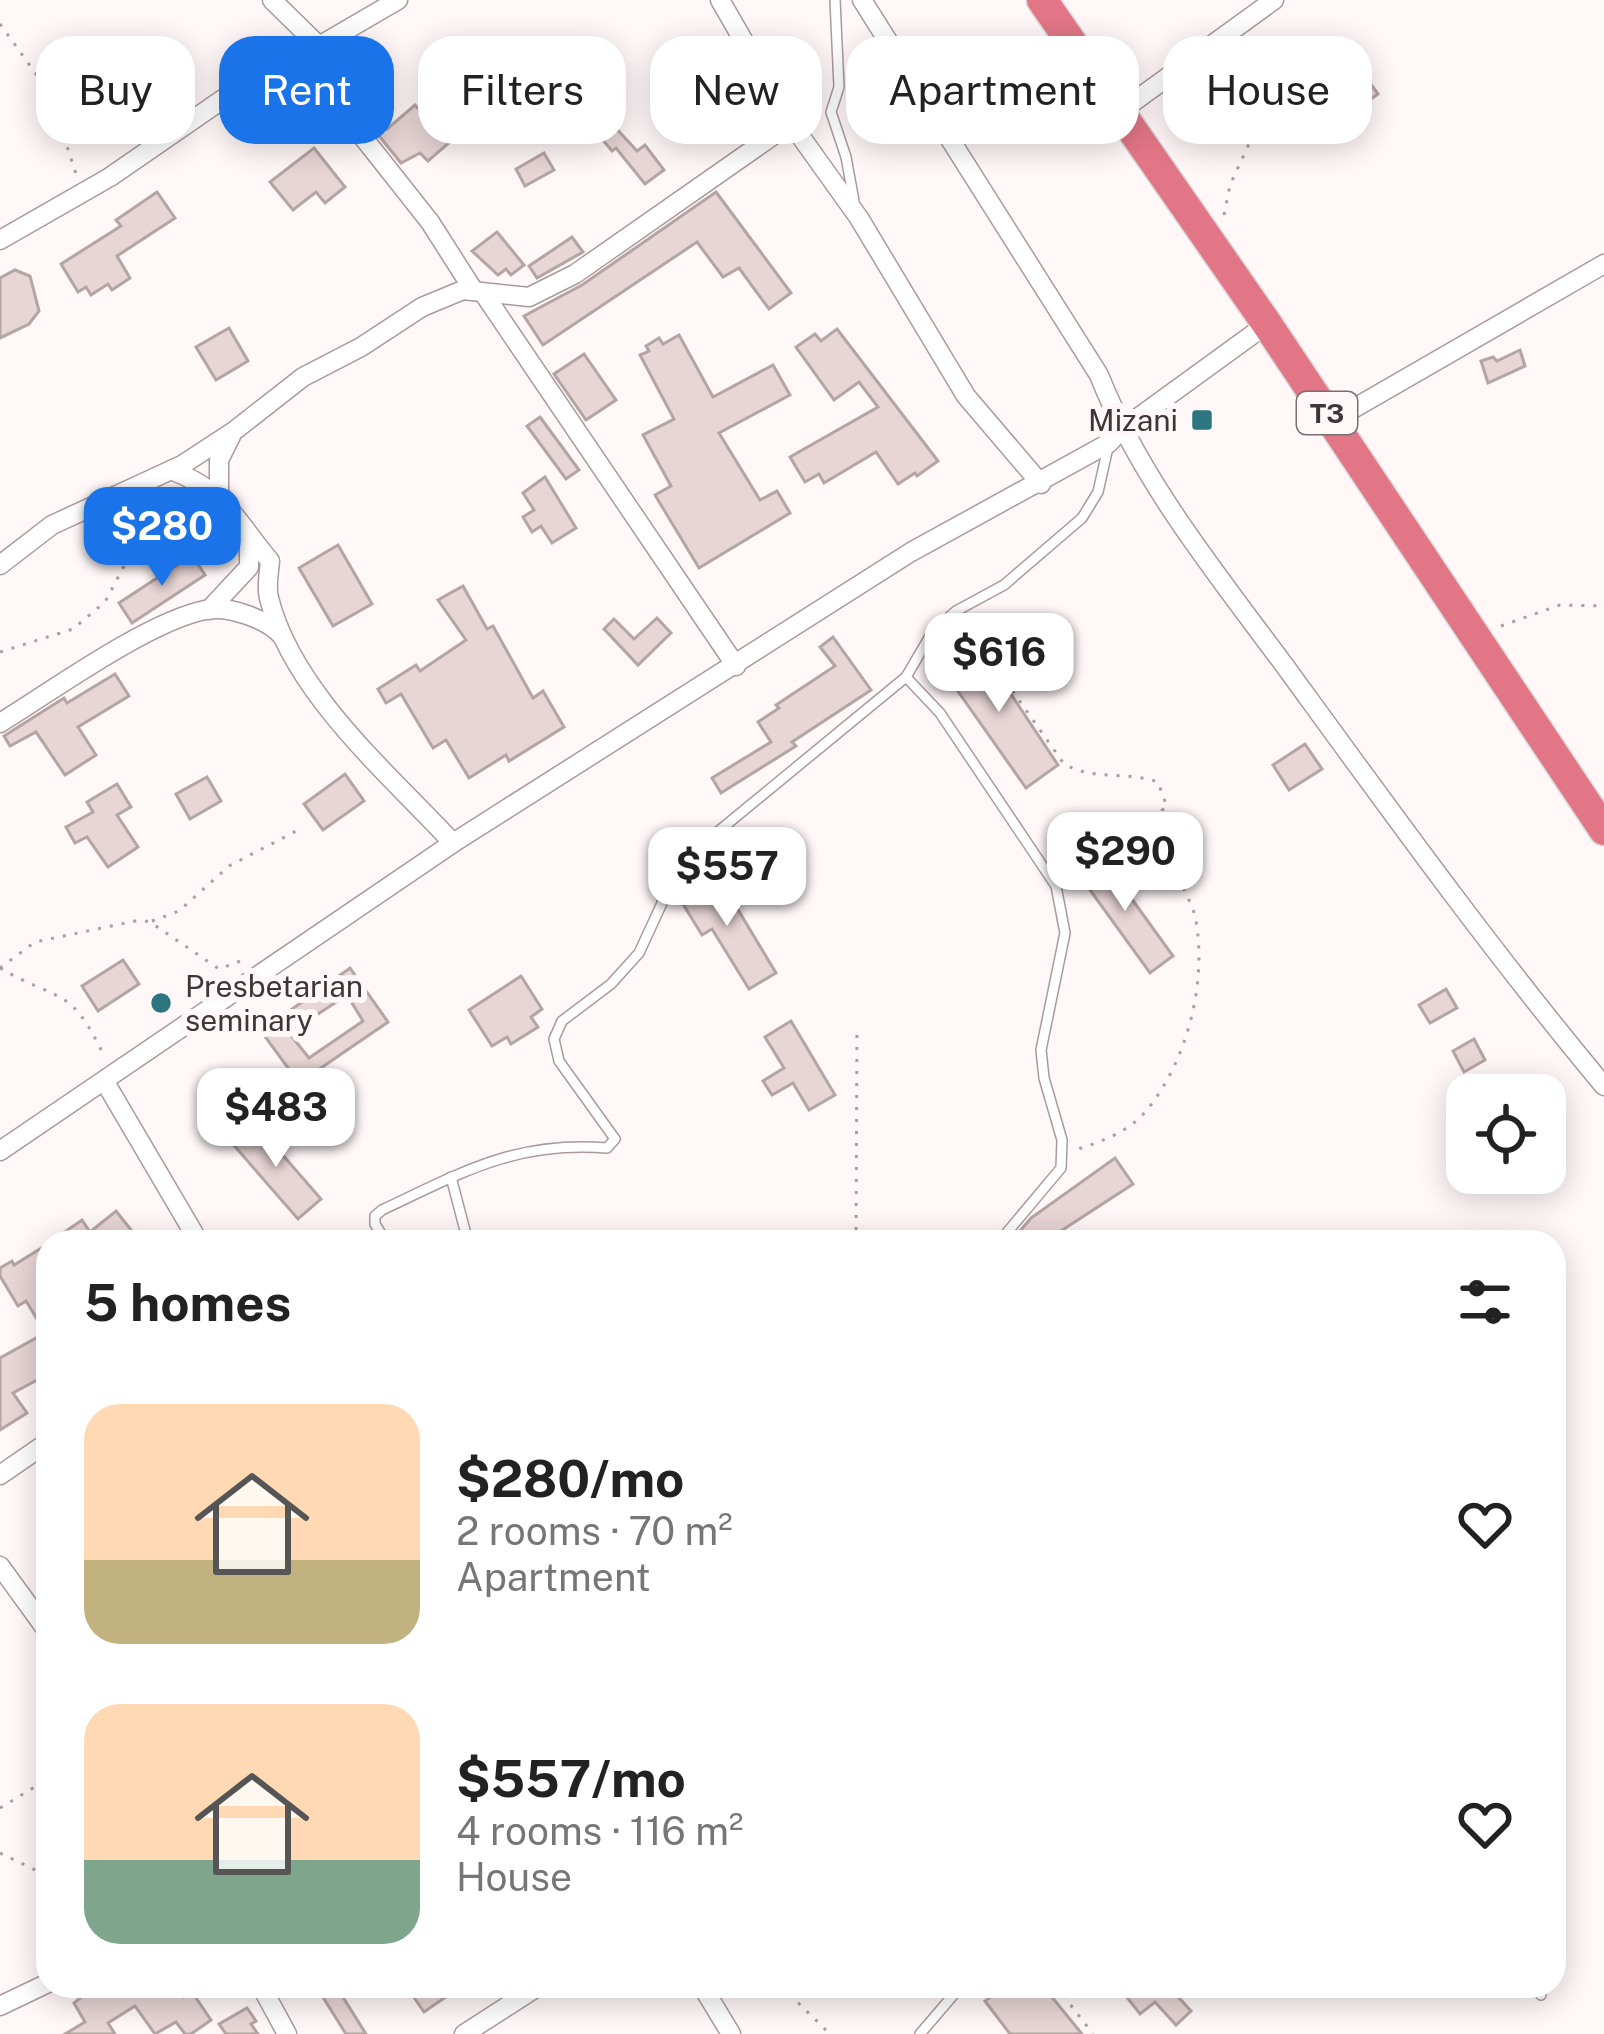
<!DOCTYPE html>
<meta charset="utf-8">
<style>
:root{--surface:#fff;--page:#f6f6f6;--text:#222;--muted:#767676;--accent:#1a73e8}
body{margin:0;font-family:"Public Sans",sans-serif;background:var(--page);color:var(--text);height:100vh;display:flex;flex-direction:column;font-size:45px;white-space:nowrap}
*{box-sizing:border-box;margin:0}
p{font-size:39px;color:var(--muted)}
.icon{flex:none;width:66px;height:66px;fill:none;stroke:currentColor;stroke-width:2;stroke-linecap:round;stroke-linejoin:round}
.map{position:relative;flex:1;overflow:hidden}
.panel{position:absolute;left:36px;top:1230px;width:1530px;height:768px;display:flex;flex-direction:column;background:var(--surface);border-radius:36px;box-shadow:0 6px 30px #0003}
.panel>*{flex:none}
.guide{position:absolute;left:36px;top:36px;width:1533px;height:108px;display:flex;gap:24px}
.buttons{position:absolute;left:1446px;top:1074px;display:grid;gap:24px}
.buttons a{display:grid;place-items:center;width:120px;height:120px;border-radius:24px;background:var(--surface);box-shadow:0 6px 30px #0003;font-size:60px}
.price{position:absolute;translate:-50% -102px;padding:0 27px;border-radius:24px;background:#fff;color:#222;font-size:39px;line-height:78px;filter:drop-shadow(0 3px 6px #0008)}
.price::after{content:'';position:absolute;left:50%;top:72px;width:36px;height:27px;margin-left:-18px;background:inherit;clip-path:polygon(0 0,100% 0,50% 100%)}
.price.current{background:var(--accent);color:#fff}
ul{padding:0;list-style:none}
li{display:flex;align-items:center;gap:36px;height:300px;padding:0 48px}
li span{display:grid;place-items:center;flex:none;width:336px;height:240px;border-radius:36px;color:#555}
li>.icon{margin-inline-start:auto}
span .icon{width:144px;height:144px;fill:#fffc;stroke-width:1}
li b{font-size:51px}
h2{display:flex;justify-content:space-between;align-items:center;height:144px;padding:0 48px;font-size:51px}
.chip{padding:0 42px;border-radius:36px;background:var(--surface);box-shadow:0 6px 30px #0003;font-size:42px;line-height:108px}
.chip.current{background:var(--accent);color:#fff}
.map>svg:first-child{display:block}
.building{fill:#e8d5d6;stroke:#b5a4a4;stroke-width:3;fill-rule:evenodd}
.lines{fill:none;stroke-linecap:round;stroke-linejoin:round}
.service-casing{stroke:#ab9a9b;stroke-width:12}
.minor-casing{stroke:#ab9a9b;stroke-width:21}
.trunk-casing{stroke:#d8d7d7;stroke-width:33}
.path{stroke:#a7a0a0;stroke-width:3;stroke-dasharray:3 9;stroke-linecap:butt}
.service{stroke:#fff;stroke-width:9}
.minor{stroke:#fff;stroke-width:18}
.trunk{stroke:#e27686;stroke-width:30}
.poi-dot{fill:#2d757f;stroke:#fff7f8;stroke-width:4.5}
.labels{text-anchor:middle;dominant-baseline:central;stroke-width:12;stroke-linejoin:round;paint-order:stroke}
.shield{fill:#fff7f8;stroke:#777070;stroke-width:3}
.shield-label{font-size:27px;font-weight:bold;fill:#3d3636}
.poi-label{font-size:30px;fill:#3d3636;stroke:#fff7f8;text-anchor:end}
</style>
<div class="map">
<svg width="1604" height="2034" viewBox="0 0 1604 2034">
<rect width="100%" height="100%" fill="#fff7f8"/>
<g class="building">
<polygon points="1351,57 1378,94 1364,104 1337,67"/>
<polygon points="461,76 481,105 467,114 447,85"/>
<polygon points="415,105 450,142 428,161 420,153 401,163 376,132 385,125 387,129"/>
<polygon points="614,126 637,151 645,145 664,170 645,184 616,148 612,151 601,138"/>
<polygon points="314,148 345,187 325,203 316,192 293,210 270,182"/>
<polygon points="544,153 554,170 525,186 516,169"/>
<polygon points="157,192 175,218 117,256 130,278 112,290 108,284 91,295 86,287 78,292 61,264 121,226 116,220"/>
<polygon points="716,192 791,293 769,309 739,268 723,277 697,242 543,345 524,316 582,285"/>
<polygon points="497,232 524,265 511,275 506,269 498,275 472,251"/>
<polygon points="572,237 583,252 537,278 529,266"/>
<polygon points="15,270 30,276 39,311 29,324 0,338 0,278"/>
<polygon points="229,328 248,361 216,380 196,347"/>
<polygon points="837,329 938,461 917,476 915,473 898,484 876,452 824,483 819,474 805,482 790,457 878,407 859,382 834,400 796,347 815,334 821,341"/>
<polygon points="679,335 713,397 773,365 790,395 719,433 760,500 777,491 790,513 699,568 655,495 671,486 643,435 674,419 640,355 649,351 646,346 659,338 663,344"/>
<polygon points="1520,350 1525,366 1488,383 1481,361 1493,357 1497,361"/>
<polygon points="584,354 616,400 586,420 554,374"/>
<polygon points="540,417 579,470 566,479 527,426"/>
<polygon points="545,477 576,528 552,543 541,526 532,532 523,517 534,510 523,493"/>
<polygon points="338,545 372,604 333,626 299,568"/>
<polygon points="192,555 205,575 132,623 119,603"/>
<polygon points="463,586 487,629 493,626 533,698 543,691 564,727 509,761 506,755 469,778 446,740 433,748 401,694 386,703 378,689 416,665 420,671 466,640 438,600"/>
<polygon points="657,618 671,633 638,665 604,629 614,619 634,639"/>
<polygon points="833,637 871,690 792,742 796,746 721,793 712,778 771,742 758,722 779,708 776,705 835,666 820,647"/>
<polygon points="979,646 1058,765 1026,788 938,663 954,652 959,660"/>
<polygon points="115,674 129,696 78,727 96,755 65,775 36,732 10,746 4,736 64,698 67,703"/>
<polygon points="1305,744 1322,769 1289,790 1273,765"/>
<polygon points="345,774 364,801 323,830 304,804"/>
<polygon points="207,777 221,801 190,819 176,794"/>
<polygon points="117,784 131,807 117,815 138,847 108,867 87,837 75,843 66,827 93,812 87,802"/>
<polygon points="1100,855 1173,956 1150,973 1077,872"/>
<polygon points="716,873 776,973 749,989 712,929 702,935 678,896"/>
<polygon points="123,960 139,984 98,1011 82,986"/>
<path d="M350 968 388 1022 299 1083 261 1031ZM347 995 363 1021 309 1058 289 1033Z"/>
<polygon points="521,976 542,1009 531,1017 538,1027 511,1044 507,1037 492,1046 469,1010"/>
<polygon points="1446,989 1457,1008 1430,1023 1419,1005"/>
<polygon points="791,1021 835,1095 809,1110 793,1083 772,1095 763,1081 784,1068 765,1037"/>
<polygon points="1474,1039 1485,1060 1464,1072 1453,1051"/>
<polygon points="254,1122 321,1199 298,1219 231,1142"/>
<polygon points="1115,1158 1133,1184 1044,1242 1018,1242 1015,1237 1031,1218"/>
<polygon points="116,1211 132,1231 119,1242 50,1242 82,1220 90,1232"/>
<polygon points="48,1244 48,1337 26,1301 18,1306 0,1276 0,1268 12,1261 14,1265"/>
<polygon points="36,1338 48,1359 48,1374 13,1393 27,1413 0,1430 0,1358"/>
<polygon points="95,1986 178,1986 184,1997 192,1992 211,2020 191,2034 185,2034 176,2022 155,2034 135,2006 108,2023 115,2034 65,2034 85,2022 74,2003"/>
<polygon points="316,1986 336,1986 366,2034 346,2034"/>
<polygon points="428,1986 441,1986 447,1996 424,2012 413,1996"/>
<polygon points="1006,1986 1043,1986 1082,2034 1010,2034 985,2001"/>
<polygon points="1118,1986 1176,1986 1171,1989 1191,2011 1176,2025 1155,2002 1140,2014"/>
<polygon points="247,2008 256,2021 251,2024 258,2034 226,2034 219,2024"/>
</g>
<g class="lines">
<defs>
<g id="service">
<polyline points="835,0 839,87 831,112 846,157 854,201"/>
<polyline points="451,1177 468,1242"/>
<path d="M386 1242 375 1224V1216L382 1210C463 1172 515 1141 607 1148L615 1139 559 1061 554 1039 562 1021 611 984 639 953 681 862 906 677"/>
<polyline points="999,1242 1061,1168 1062,1140 1044,1078 1041,1050 1065,933 1056,886 940,713 906,677 933,631 956,611 1004,585 1082,518 1098,492 1109,443"/>
<polyline points="1535,1986 1541,1995"/>
<polyline points="920,2034 961,1986"/>
</g>
<g id="minor">
<polyline points="272,0 319,46"/>
<polyline points="720,0 791,123 859,218 966,396 1041,484"/>
<path d="M862 0 1099 375C1142 484 1221 579 1290 673 1392 813 1493 953 1604 1086"/>
<polyline points="294,50 430,222 474,291"/>
<polyline points="1118,113 1274,0"/>
<polyline points="0,240 110,177 294,50 319,46 398,0"/>
<polyline points="484,294 736,666"/>
<polyline points="1332,421 1604,264"/>
<path d="M171 470C226 491 234 518 270 561 269 573 266 587 269 598 292 692 389 774 453 843"/>
<polyline points="219,494 219,460 231,436"/>
<polyline points="0,565 52,525 182,465 234,431 303,377 361,347 422,307 463,290 529,297 575,274 791,123"/>
<polyline points="209,610 249,567 249,536"/>
<path d="M0 723C52 691 147 622 205 610 228 605 267 619 282 636"/>
<polyline points="105,1082 199,1242"/>
<polyline points="0,1151 453,843 911,552 1109,443 1121,430 1267,324"/>
<polyline points="0,1475 48,1442"/>
<polyline points="0,1566 48,1632"/>
<polyline points="261,1986 287,2034"/>
<polyline points="702,1986 731,2034"/>
<polyline points="0,2006 48,1983"/>
<polyline points="464,2034 539,1986"/>
</g>
<polyline id="trunk" points="1042,0 1267,324 1604,830"/>
</defs>
<use href="#service" class="service-casing"/>
<use href="#minor" class="minor-casing"/>
<use href="#trunk" class="trunk-casing"/>
<g class="path">
<polyline points="0,24 64,113 67,146 76,174"/>
<polyline points="1224,215 1230,185 1248,146 1251,123 1247,73 1260,34"/>
<path d="M964 622 1064 764C1094 781 1128 771 1158 782L1167 807 1162 810C1164 832 1168 852 1176 873 1182 887 1191 901 1195 916 1208 980 1188 1059 1147 1110 1129 1132 1101 1142 1075 1150"/>
<polyline points="1501,626 1560,605 1604,606"/>
<polyline points="0,652 73,629 105,602 123,568 148,537 162,498"/>
<polyline points="152,921 179,911 229,866 300,829 301,832"/>
<polyline points="0,968 35,942 140,920 150,922 219,969 246,959"/>
<path d="M0 968C62 1004 70 984 105 1058"/>
<polyline points="856,1242 857,1030"/>
<polyline points="0,1808 48,1779"/>
<polyline points="0,1853 48,1876"/>
<polyline points="781,1986 830,2034"/>
<polyline points="1056,1986 1093,2034"/>
</g>
<use href="#service" class="service"/>
<use href="#minor" class="minor"/>
<use href="#trunk" class="trunk"/>
</g>
<g class="poi-dot">
<rect x="1190" y="408" width="24" height="24" rx="6"/>
<circle cx="161" cy="1003" r="12"/>
</g>
<g class="labels">
<rect class="shield" x="1297" y="392" width="60" height="42" rx="9"/>
<g class="shield-label">
<text x="1327" y="413">T3</text>
</g>
<g class="poi-label">
<text x="1178" y="420">Mizani</text>
<text x="185" y="986" text-anchor="start">Presbetarian<tspan x="185" dy="34">seminary</tspan></text>
</g>
</g>
</svg>
<div class="buttons">
<a><svg class="icon" aria-label="locate" viewBox="0 0 24 24"><circle cx="12" cy="12" r="6"/><path d="M12 2v4M12 18v4M2 12h4M18 12h4"/></svg></a>
</div>
<b class="price current" style="left:162px;top:589px">$280</b>
<b class="price" style="left:999px;top:715px">$616</b>
<b class="price" style="left:1125px;top:914px">$290</b>
<b class="price" style="left:727px;top:929px">$557</b>
<b class="price" style="left:276px;top:1170px">$483</b>
<div class="guide">
<a class="chip">Buy</a>
<a class="chip current">Rent</a>
<a class="chip">Filters</a>
<a class="chip">New</a>
<a class="chip">Apartment</a>
<a class="chip">House</a>
</div>
<section class="panel">
<h2>5 homes<svg class="icon" aria-label="filters" viewBox="0 0 24 24"><path d="M4 7h16M4 17h16"/><circle cx="9" cy="7" r="2"/><circle cx="15" cy="17" r="2"/></svg></h2>
<ul>
<li><span style="background:linear-gradient(#ffd9b3 65%,#c2b280 0)"><svg class="icon" aria-label="home" viewBox="0 0 24 24"><path d="M3 11l9-7 9 7M6 9v11h12V9"/></svg></span><div><b>$280/mo</b><p>2 rooms · 70 m²</p><p>Apartment</p></div><svg class="icon" aria-label="heart" viewBox="0 0 24 24"><path d="M12 20l-8-8c-3-5 5-10 8-4 3-6 11-1 8 4z"/></svg></li>
<li><span style="background:linear-gradient(#ffd9b3 65%,#7fa58c 0)"><svg class="icon" aria-label="home" viewBox="0 0 24 24"><path d="M3 11l9-7 9 7M6 9v11h12V9"/></svg></span><div><b>$557/mo</b><p>4 rooms · 116 m²</p><p>House</p></div><svg class="icon" aria-label="heart" viewBox="0 0 24 24"><path d="M12 20l-8-8c-3-5 5-10 8-4 3-6 11-1 8 4z"/></svg></li>
</ul>
</section>
</div>
